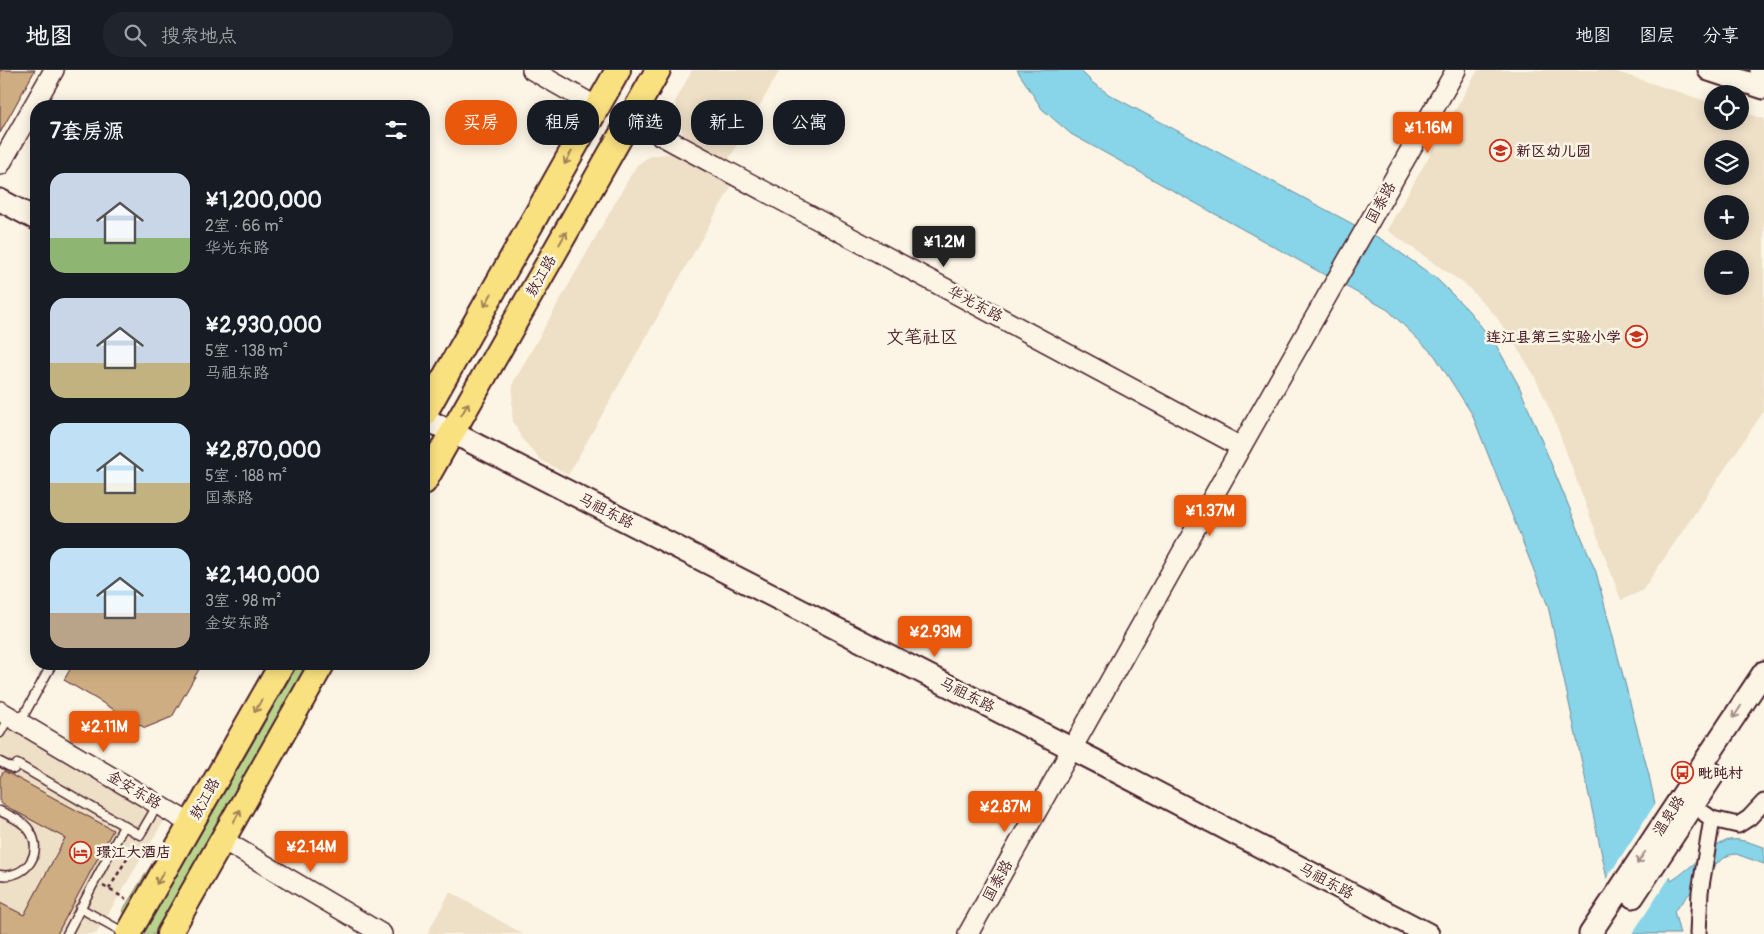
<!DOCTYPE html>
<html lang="zh">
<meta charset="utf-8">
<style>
:root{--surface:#171b24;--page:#20242c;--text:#f1f3f6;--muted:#9ea1a6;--line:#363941;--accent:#ea580c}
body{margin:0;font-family:Pangolin,"LXGW WenKai TC",sans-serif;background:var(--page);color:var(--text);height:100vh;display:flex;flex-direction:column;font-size:19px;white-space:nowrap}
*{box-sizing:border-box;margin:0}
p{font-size:16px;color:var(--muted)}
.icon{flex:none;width:28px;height:28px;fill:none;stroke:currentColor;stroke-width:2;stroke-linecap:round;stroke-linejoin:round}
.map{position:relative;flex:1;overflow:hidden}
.sheet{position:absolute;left:30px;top:30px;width:400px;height:570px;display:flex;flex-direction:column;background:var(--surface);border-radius:20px;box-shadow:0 2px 12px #0003}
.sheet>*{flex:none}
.guide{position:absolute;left:445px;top:30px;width:475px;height:45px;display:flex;gap:10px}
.tools{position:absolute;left:1704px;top:15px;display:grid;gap:10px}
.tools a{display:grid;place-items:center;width:45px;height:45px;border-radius:50%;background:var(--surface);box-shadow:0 2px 12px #0003;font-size:25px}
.price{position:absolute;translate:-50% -42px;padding:0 11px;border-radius:5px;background:var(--accent);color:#fff;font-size:16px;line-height:32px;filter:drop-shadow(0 1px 2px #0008)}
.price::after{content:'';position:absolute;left:50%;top:30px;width:15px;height:11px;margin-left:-8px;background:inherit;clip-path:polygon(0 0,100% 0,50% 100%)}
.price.active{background:#222;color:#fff}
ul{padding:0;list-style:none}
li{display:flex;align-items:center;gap:15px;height:125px;padding:0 20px}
li span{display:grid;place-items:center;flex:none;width:140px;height:100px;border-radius:15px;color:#555}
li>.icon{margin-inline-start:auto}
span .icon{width:60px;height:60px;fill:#fffc;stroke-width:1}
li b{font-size:21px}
h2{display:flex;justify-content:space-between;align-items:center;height:60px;padding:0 20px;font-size:21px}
.pill{padding:0 18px;border-radius:20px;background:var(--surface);box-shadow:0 2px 12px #0003;font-size:18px;line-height:45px}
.pill.active{background:var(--accent);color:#fff}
header{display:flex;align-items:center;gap:30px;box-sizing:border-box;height:70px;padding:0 25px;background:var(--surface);border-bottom:1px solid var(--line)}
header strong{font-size:24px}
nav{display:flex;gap:28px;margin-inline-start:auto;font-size:18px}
.search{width:350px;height:45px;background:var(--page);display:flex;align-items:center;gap:12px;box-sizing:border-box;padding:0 18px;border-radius:20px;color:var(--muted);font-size:19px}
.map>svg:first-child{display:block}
.built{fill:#eedfc7;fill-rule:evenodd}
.green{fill:#b8d48c;stroke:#817a5c}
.water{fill:#88d4e8;stroke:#6f8c9c}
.pier{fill:#fcf5e5}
.building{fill:#cfad82;stroke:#4a1f2b}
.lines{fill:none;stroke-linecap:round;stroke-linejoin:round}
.service-casing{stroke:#4a1f2b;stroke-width:11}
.minor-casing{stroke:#4a1f2b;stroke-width:19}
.tertiary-casing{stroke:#4a1f2b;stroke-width:22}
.secondary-casing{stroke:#4a1f2b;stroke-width:25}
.primary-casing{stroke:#4a1f2b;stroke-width:28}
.path{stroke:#4a1f2b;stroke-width:2.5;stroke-dasharray:4 4;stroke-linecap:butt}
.service{stroke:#fcf5e5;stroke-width:8}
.minor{stroke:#fcf5e5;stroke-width:15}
.tertiary{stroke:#fcf5e5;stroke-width:19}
.secondary{stroke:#fcf5e5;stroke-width:21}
.primary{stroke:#fae180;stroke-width:24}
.oneway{stroke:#a28056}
.oneway2{stroke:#a38a88}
.labels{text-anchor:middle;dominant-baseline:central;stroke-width:5;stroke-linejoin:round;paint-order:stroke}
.poi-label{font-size:15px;font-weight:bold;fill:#4a1f2b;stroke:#fcf5e5;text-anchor:start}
.street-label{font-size:15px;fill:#4a1f2b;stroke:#fcf5e5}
.quarter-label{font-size:18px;fill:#4a1f2b;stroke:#fcf5e5}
</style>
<header>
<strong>地图</strong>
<div class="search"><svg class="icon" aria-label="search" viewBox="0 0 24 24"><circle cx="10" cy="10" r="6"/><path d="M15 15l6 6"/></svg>搜索地点</div>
<nav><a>地图</a><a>图层</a><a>分享</a></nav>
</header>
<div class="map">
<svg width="1764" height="864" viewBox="0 0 1764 864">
<rect width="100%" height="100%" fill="#fcf5e5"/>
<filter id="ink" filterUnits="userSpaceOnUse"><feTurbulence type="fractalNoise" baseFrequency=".02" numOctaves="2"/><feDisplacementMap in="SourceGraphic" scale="10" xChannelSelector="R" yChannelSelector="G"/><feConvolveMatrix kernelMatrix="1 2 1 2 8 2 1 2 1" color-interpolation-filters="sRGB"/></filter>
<g filter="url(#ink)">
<g class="built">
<polygon points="692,0 780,0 728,91 684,66 675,32"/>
<path d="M1478 0H1611L1712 33V51H1740V41L1764 49V341L1642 521 1621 530 1554 349 1534 305 1516 276 1495 245 1467 216 1387 160ZM1712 79H1740V106H1712ZM1712 134H1740V161H1712ZM1712 189H1740V216H1712Z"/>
<polygon points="672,83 732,115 568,405 541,390 522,369 513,351 512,341 513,313 632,103 637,95 650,86"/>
<polygon points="0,652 165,749 96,864 0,864"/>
<polygon points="450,822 523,864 427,864"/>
</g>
<g class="green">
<polygon points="296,598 301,598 304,604 159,864 143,864"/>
<polygon points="176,755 178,756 125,845 123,840"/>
</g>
<path class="water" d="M1017 0H1080L1093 13 1110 25 1381 169 1436 208 1468 240 1496 275 1519 316 1596 502 1649 705 1671 811C1687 802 1713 774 1729 770 1741 768 1753 774 1764 777V794L1736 784 1729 785 1717 793 1674 841 1680 864H1619L1548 536 1472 344 1435 286 1388 240 1071 64 1042 39Z"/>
<polygon class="pier" points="1657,731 1672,804 1632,864 1616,864 1605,811"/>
<g class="building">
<polygon points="0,0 35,0 0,63"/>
<polygon points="73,594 202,594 172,647 145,658 64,610"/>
<polygon points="4,701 113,760 57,864 0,864 0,833 24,845 65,768 0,733 0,707"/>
</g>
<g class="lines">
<defs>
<g id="service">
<polyline points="20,652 52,594"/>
<polyline points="0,663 9,647"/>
<polyline points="0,692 14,699 17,694 140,765 158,734"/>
<path d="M0 741C10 746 23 751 29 760 45 782 26 809 0 805"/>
<polyline points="80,838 125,863"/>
<polyline points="67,864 124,756"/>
</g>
<g id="minor">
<polyline points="1705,744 1712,749 1738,755 1749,748 1764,732"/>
<polyline points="1698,864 1700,822 1712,749"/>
</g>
<g id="tertiary">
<polyline points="532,0 597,37"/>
<polyline points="630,49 1241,377"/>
<polyline points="0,95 54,0"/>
<polyline points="0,641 191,754"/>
<polyline points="223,770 382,864"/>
<polyline points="968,864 1241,377 1456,0"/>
</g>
<g id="secondary">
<polyline points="1709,0 1764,18"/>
<polyline points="1761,0 1764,1"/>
<polyline points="0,130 36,149"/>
<polyline points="424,348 1098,692 1428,864"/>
<polyline points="1633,827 1714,704"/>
<polyline points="1590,864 1764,602"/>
</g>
<g id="primary">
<polyline points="424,344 618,0"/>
<polyline points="424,412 658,0"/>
<polyline points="128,864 282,594"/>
<polyline points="169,864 322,594"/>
</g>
</defs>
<use href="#service" class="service-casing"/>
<use href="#minor" class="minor-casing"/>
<use href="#tertiary" class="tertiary-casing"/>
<use href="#secondary" class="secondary-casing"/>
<use href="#primary" class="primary-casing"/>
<g class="path">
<polyline points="103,816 126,829"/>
<polyline points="109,819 136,773"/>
</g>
<use href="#service" class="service"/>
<use href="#minor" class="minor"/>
<use href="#tertiary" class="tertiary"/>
<use href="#secondary" class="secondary"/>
<use href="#primary" class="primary"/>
</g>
<defs><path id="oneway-shaft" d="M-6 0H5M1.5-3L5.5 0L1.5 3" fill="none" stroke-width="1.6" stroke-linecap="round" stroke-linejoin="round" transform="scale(1.25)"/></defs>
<g class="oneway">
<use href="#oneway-shaft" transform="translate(568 88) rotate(119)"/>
<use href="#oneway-shaft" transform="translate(563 168) rotate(-60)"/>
<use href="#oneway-shaft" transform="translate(488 230) rotate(119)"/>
<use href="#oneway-shaft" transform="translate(465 339) rotate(-60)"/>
<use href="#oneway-shaft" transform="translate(258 636) rotate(119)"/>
<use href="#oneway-shaft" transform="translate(237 746) rotate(-61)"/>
<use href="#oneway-shaft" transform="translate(160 808) rotate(120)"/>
</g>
<g class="oneway2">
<use href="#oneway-shaft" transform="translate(1737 642) rotate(123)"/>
<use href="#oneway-shaft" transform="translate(1641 788) rotate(124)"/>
</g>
</g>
<defs>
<symbol id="school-ring" viewBox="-11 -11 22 22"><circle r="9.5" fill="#fcf5e5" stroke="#c8321e" stroke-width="1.5"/><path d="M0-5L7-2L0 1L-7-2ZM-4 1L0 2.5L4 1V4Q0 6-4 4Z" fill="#c8321e"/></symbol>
<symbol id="bus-ring" viewBox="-11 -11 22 22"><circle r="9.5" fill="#fcf5e5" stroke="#c8321e" stroke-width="1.5"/><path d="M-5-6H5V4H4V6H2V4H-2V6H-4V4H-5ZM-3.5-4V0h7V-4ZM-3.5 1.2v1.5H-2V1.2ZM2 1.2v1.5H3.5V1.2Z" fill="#c8321e"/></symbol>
<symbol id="hotel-ring" viewBox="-11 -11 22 22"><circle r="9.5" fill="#fcf5e5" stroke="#c8321e" stroke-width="1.5"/><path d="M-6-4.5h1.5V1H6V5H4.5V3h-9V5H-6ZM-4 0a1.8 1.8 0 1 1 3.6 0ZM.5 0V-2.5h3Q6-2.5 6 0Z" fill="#c8321e"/></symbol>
</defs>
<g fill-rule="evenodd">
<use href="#school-ring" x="1488" y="68" width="25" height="25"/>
<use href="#school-ring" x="1624" y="254" width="25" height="25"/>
<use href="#bus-ring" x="1670" y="690" width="25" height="25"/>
<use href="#hotel-ring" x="68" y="770" width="25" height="25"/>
</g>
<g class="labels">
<g class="poi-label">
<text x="1516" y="81">新区幼儿园</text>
<text x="1621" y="267" text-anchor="end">连江县第三实验小学</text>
<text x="1698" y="703">毗旽村</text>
<text x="96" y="782">璟江大酒店</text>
</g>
<g class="street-label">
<text transform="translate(1381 133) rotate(-61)">国泰路</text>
<text transform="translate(541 206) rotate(-60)">敖江路</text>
<text transform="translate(975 234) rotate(28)">华光东路</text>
<text transform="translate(606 441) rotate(27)">马祖东路</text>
<text transform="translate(967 625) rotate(27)">马祖东路</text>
<text transform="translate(134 720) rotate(31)">金安东路</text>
<text transform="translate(205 729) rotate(-61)">敖江路</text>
<text transform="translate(1669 746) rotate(-57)">温泉路</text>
<text transform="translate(998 811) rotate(-61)">国泰路</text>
<text transform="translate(1326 811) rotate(28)">马祖东路</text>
</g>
<g class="quarter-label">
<text x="922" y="267">文笔社区</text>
</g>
</g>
</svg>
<div class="tools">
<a><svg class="icon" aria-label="locate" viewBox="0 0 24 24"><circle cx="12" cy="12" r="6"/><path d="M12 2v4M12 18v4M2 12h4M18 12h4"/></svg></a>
<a><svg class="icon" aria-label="layers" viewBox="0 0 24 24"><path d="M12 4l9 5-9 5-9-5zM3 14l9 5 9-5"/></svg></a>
<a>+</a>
<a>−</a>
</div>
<b class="price" style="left:1428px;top:84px">¥1.16M</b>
<b class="price active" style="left:944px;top:198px">¥1.2M</b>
<b class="price" style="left:1210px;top:467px">¥1.37M</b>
<b class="price" style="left:935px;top:588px">¥2.93M</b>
<b class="price" style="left:104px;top:683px">¥2.11M</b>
<b class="price" style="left:1005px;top:763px">¥2.87M</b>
<b class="price" style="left:311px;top:803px">¥2.14M</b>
<div class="guide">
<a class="pill active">买房</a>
<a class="pill">租房</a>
<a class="pill">筛选</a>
<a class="pill">新上</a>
<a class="pill">公寓</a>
</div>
<section class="sheet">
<h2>7套房源<svg class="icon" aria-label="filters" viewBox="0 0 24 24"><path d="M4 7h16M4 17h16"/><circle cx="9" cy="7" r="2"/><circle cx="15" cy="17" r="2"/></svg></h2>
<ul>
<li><span style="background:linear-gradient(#c9d6e8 65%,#8fb573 0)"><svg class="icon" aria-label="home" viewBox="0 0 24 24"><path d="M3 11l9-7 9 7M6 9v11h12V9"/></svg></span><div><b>¥1,200,000</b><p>2室 · 66 m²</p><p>华光东路</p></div></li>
<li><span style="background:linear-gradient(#c9d6e8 65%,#c2b280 0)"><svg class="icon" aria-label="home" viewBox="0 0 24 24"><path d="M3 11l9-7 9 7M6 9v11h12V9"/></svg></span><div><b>¥2,930,000</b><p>5室 · 138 m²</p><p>马祖东路</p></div></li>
<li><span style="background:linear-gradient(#bfe0f5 60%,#c2b280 0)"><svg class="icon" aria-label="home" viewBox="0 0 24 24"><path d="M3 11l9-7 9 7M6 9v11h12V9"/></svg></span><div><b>¥2,870,000</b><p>5室 · 188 m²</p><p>国泰路</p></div></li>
<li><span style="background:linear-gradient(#bfe0f5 65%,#b9a48a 0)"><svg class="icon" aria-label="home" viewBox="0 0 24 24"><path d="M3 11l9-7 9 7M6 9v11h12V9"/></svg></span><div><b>¥2,140,000</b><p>3室 · 98 m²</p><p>金安东路</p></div></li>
</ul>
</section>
</div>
